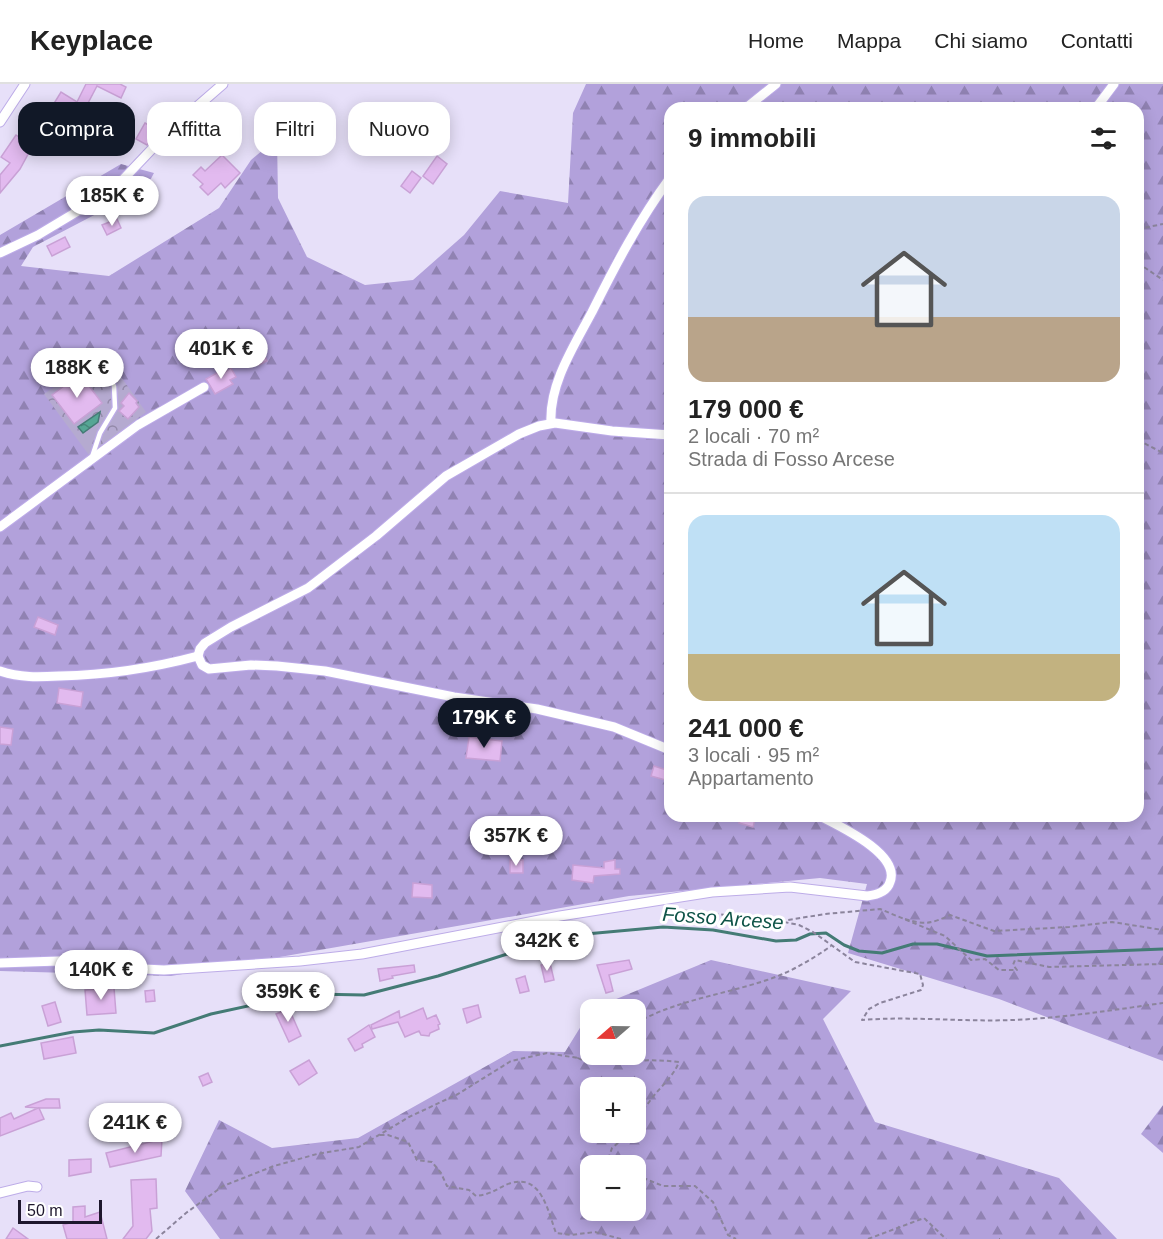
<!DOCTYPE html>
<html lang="it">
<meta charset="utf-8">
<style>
:root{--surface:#fff;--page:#f6f6f6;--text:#222;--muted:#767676;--line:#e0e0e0;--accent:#111827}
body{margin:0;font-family:Helvetica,sans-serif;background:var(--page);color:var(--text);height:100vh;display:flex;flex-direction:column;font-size:22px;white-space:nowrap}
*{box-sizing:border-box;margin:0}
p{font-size:20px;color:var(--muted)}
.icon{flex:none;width:33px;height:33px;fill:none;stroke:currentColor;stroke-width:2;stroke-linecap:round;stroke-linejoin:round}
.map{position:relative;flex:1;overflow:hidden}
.details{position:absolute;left:664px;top:18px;width:480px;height:720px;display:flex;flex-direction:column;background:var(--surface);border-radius:18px;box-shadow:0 3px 15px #0003}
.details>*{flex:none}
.guide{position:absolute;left:18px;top:18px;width:556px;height:54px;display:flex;gap:12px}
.needle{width:39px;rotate:250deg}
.controls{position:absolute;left:580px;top:915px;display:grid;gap:12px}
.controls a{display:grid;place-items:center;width:66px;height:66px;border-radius:12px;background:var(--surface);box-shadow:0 3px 15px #0003;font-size:30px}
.scale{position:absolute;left:18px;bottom:15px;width:84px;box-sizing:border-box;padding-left:6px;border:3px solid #1e172d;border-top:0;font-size:16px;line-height:21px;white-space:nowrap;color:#1e172d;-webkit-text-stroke:4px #fff;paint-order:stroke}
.price{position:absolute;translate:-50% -51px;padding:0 14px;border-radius:21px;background:#fff;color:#222;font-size:20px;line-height:39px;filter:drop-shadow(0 2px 3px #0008)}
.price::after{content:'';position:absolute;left:50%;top:36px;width:18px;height:14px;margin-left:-9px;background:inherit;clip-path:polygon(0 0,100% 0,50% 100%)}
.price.active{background:var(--accent);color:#fff}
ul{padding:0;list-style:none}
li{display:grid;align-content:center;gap:12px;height:318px;padding:0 24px}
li+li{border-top:2px solid var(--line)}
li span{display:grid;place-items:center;height:186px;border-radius:18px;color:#555}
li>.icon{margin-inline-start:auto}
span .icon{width:108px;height:108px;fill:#fffc;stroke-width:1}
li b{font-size:26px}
h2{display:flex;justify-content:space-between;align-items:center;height:72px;padding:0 24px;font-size:26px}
.chip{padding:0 21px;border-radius:18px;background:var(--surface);box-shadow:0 3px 15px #0003;font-size:21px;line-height:54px}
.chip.active{background:var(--accent);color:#fff}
header{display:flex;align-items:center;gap:36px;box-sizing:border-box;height:84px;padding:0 30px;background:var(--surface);border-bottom:2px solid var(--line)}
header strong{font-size:28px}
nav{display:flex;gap:33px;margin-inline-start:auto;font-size:21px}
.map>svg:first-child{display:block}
.forest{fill:url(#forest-firs);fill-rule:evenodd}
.park{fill:url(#park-crowns);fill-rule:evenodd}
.water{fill:url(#water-ripples);stroke:#447b75;stroke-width:1.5}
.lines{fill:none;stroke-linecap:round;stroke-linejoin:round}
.stream{stroke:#447b75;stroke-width:3}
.building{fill:#e2baef;stroke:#c9a1d6;stroke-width:1.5}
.lane-casing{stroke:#bdace8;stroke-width:7}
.street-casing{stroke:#bdace8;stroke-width:11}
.path{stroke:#8b849c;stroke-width:2;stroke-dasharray:4.5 3;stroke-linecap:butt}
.lane{stroke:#fff;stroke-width:4.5}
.street{stroke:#fff;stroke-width:9}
.labels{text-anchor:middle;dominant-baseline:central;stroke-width:6;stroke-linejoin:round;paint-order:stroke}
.water-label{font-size:20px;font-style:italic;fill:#0e5347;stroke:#fff}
</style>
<header>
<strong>Keyplace</strong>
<nav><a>Home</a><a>Mappa</a><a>Chi siamo</a><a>Contatti</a></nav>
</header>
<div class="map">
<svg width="1163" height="1155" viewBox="0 0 1163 1155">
<defs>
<pattern id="forest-firs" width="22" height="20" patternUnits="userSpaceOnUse" patternTransform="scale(1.5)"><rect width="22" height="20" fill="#b2a1db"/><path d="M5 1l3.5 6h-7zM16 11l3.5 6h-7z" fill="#9082b2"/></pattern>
<pattern id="park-crowns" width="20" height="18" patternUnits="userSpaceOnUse" patternTransform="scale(1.5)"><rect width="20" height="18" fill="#b5aad0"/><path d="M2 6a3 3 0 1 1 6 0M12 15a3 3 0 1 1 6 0" fill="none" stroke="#9389a9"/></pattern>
<pattern id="water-ripples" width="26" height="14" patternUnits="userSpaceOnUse" patternTransform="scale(1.5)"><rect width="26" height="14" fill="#55a694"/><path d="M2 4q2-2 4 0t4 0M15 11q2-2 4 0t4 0" fill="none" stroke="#468679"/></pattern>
</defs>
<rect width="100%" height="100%" fill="#e7e0f9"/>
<g class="forest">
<path d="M586 0H1163V977L999 915 848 869 867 800 820 794 629 812 171 892 0 887V151L121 80 154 89 146 104 33 163 21 182 109 192 219 124 251 76 277 54 278 114 307 173 365 201 413 196 464 151 500 107 568 119 573 29ZM670 24H1138V732H670Z"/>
<path d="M711 876 851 907 823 935 875 1038 1059 1094 1117 1155H220L185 1107 219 1036 272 1064 358 1054 513 967 565 968 591 926V970H636V926L592 925ZM591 1004H636V1048H591ZM591 1082H636V1126H591Z"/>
<polygon points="1163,1021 1163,1069 1141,1050"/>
</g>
<path class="park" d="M104 269 146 328 89 371 44 310ZM79 290 101 319 74 340 52 311Z"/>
<polygon class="water" points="100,328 98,338 83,349 78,343"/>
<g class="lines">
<polyline class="stream" points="0,962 73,948 99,946 154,949 211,930 266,918 312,910 364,911 438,892 564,852 663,843 713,846 776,857 796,856 810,850 826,849 844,861 859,867 882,869 913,860 937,860 987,872 1163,865"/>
</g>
<g class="building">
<polygon points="86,0 120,0 126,3 121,14 97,2 86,23 96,29 78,59 46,40 56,23 53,21 61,8 77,18"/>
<polygon points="33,29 46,37 20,85 0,109 0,91 10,79 1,73 16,51 19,53"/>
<polygon points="145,39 159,47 147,61 136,55"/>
<polygon points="222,71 240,89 225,104 221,99 208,111 200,103 203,100 193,91 201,83 205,87"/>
<polygon points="437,72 447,80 433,100 423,92"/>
<polygon points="412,87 421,94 410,109 401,102"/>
<polygon points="117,135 121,144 107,151 102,141"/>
<polygon points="65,153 70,163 52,172 47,162"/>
<polygon points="262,266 267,277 259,281 254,270"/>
<polygon points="231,284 236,293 230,296 233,300 215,310 206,295 224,285 225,288"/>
<polygon points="80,290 102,319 74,340 52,311"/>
<polygon points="129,309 137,317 136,319 139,323 128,335 119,327 124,322 121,319"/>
<polygon points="38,533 58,541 55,551 34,543"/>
<polygon points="59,604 83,608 81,623 57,619"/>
<polygon points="0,643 13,645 11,661 0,660"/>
<polygon points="469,653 502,657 500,677 466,674"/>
<polygon points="654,682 670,687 669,697 651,692"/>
<polygon points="742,732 756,732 753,743 739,739"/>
<rect x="510" y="776" width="13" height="13"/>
<polygon points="615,776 615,785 620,785 620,790 594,792 593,799 572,796 573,781 604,784 604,778"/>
<polygon points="413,799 432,801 432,814 412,813"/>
<polygon points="629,876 632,885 609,891 613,907 606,909 597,881"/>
<polygon points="550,879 554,896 545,898 541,881"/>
<polygon points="414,881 415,888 392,892 393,894 380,897 378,885"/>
<polygon points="525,892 529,907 520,909 516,895"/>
<polygon points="114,904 116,929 87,931 85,906"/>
<polygon points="154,906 155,917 146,918 145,907"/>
<polygon points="55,918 61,938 48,942 42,922"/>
<polygon points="286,918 301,952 289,958 276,930 281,928 278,921"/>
<polygon points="478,921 481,933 467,939 463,925"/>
<polygon points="423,924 427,935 436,931 440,940 438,941 439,945 430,949 429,952 421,951 419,947 405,953 398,938 372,945 371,941 399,927 400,934"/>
<polygon points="369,941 375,953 362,960 363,963 355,967 348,955"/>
<polygon points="73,953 76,969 44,975 41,959"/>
<polygon points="309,976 317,989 299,1001 290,987"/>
<polygon points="208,989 212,998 203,1002 199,993"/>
<polygon points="46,1015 59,1015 60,1024 39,1024 44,1035 0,1052 0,1034 11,1029 14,1035 38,1024 25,1023"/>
<polygon points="162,1055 161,1072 110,1083 106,1069"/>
<polygon points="91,1075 91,1088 69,1092 69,1076"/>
<polygon points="156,1095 157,1124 150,1125 152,1147 146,1155 123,1155 133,1142 131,1096"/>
<polygon points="85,1122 85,1133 100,1128 107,1155 67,1155 63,1141 73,1138 73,1123"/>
<polygon points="13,1144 28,1155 6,1155"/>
</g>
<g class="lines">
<defs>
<polyline id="lane" points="92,373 100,349 115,324 114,302"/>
<g id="street">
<polyline points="746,24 776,0"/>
<polyline points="1096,24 1114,0"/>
<polyline points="0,38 25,0"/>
<polyline points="0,169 38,151 113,106 169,47 223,0"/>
<path d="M551 339C549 300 574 262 592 228 615 182 639 136 670 94"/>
<polyline points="670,351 612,347 555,339 539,342 519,350 446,392 376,452 308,504 231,543 205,559 200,565 198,572 202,581 209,585 251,581 277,582 325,587 454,613 537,625 614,643 670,666"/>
<polyline points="0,443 138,341 204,303"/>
<path d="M0 587C20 594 39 593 60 592 107 591 153 584 198 572"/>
<path d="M0 879 59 877 124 884 164 886 300 877 362 870 560 832 712 808 790 803 867 812C876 811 887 808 890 798 901 770 839 742 820 732"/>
<polyline points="0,1109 28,1102 37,1103"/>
</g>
</defs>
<use href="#lane" class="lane-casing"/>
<use href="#street" class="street-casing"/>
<g class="path">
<polyline points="1138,145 1163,140"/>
<polyline points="1138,179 1163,196"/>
<polyline points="1138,356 1163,369"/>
<polyline points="669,825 782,837 825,830 880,825 945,852 971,876 985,875 999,886 1017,886 1013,881 1015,876 1049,883 1163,880"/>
<path d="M905 835C925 841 931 840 950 831L994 847 1069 843 1112 838 1163 846"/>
<path d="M784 838 799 841 813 848 855 878 920 890 923 901 921 906 880 919 869 925 862 936C912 932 962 938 1013 936 1063 934 1113 926 1163 919"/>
<path d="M636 939C677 916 722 911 767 896 791 888 811 876 831 862"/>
<path d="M591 966 578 974C594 983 613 977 631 977 647 976 663 976 679 978 673 993 662 1001 652 1014 647 1021 643 1026 636 1032"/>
<path d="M380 1051H388L408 1058 417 1076 432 1078 441 1089 447 1102 469 1106 476 1112C494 1110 498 1103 511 1099 542 1090 548 1128 556 1149L571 1151 595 1148 621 1155"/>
<polyline points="606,1082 612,1064 631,1048"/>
<polyline points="636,1091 663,1102 695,1102 713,1118 728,1151 736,1155"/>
<polyline points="156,1155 186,1129 223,1102 274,1082 317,1070 359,1063 409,1033 458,1010 511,977 547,969 578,974"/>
<polyline points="868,1155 924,1134 946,1155"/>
<polyline points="999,1155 1000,1155"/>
</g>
<use href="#lane" class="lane"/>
<use href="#street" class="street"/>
</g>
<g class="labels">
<g class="water-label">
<text transform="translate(723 834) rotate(4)">Fosso Arcese</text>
</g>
</g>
</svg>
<div class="controls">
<a><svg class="needle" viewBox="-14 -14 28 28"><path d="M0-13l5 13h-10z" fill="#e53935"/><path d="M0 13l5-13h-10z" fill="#767676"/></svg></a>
<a>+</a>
<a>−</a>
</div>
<div class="scale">50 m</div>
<b class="price" style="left:112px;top:143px">185K €</b>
<b class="price" style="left:221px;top:296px">401K €</b>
<b class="price" style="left:77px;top:315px">188K €</b>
<b class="price active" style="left:484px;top:665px">179K €</b>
<b class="price" style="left:516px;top:783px">357K €</b>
<b class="price" style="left:547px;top:888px">342K €</b>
<b class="price" style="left:101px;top:917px">140K €</b>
<b class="price" style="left:288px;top:939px">359K €</b>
<b class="price" style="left:135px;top:1070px">241K €</b>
<div class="guide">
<a class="chip active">Compra</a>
<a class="chip">Affitta</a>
<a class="chip">Filtri</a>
<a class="chip">Nuovo</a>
</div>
<section class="details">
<h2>9 immobili<svg class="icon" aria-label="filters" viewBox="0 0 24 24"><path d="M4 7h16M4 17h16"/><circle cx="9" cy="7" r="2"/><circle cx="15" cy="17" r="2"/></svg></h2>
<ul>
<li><span style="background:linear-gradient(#c9d6e8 65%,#b9a48a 0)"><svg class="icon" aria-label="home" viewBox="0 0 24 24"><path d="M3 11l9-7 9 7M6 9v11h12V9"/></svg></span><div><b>179 000 €</b><p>2 locali · 70 m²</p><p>Strada di Fosso Arcese</p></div></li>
<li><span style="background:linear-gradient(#bfe0f5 75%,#c2b280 0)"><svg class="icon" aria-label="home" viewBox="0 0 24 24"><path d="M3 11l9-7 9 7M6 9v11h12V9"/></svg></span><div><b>241 000 €</b><p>3 locali · 95 m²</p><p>Appartamento</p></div></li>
</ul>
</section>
</div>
